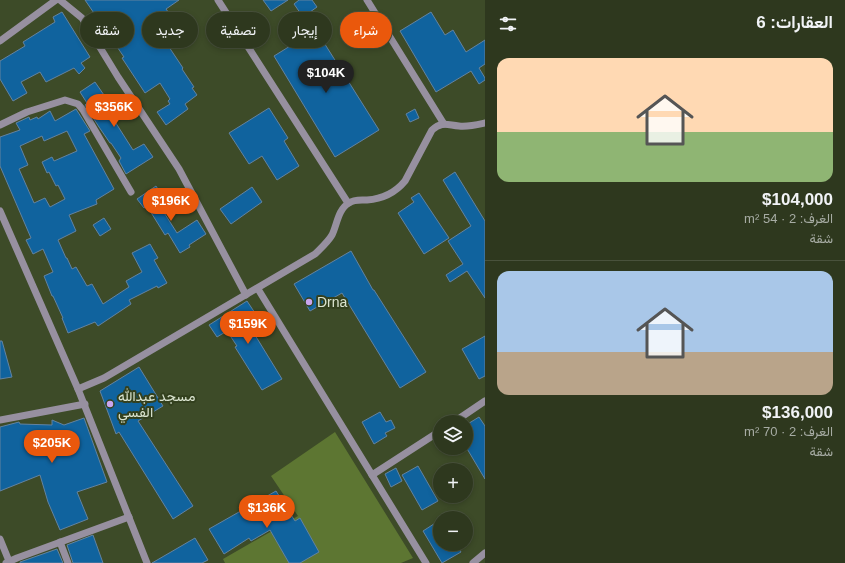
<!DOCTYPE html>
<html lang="ar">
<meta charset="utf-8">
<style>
:root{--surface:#2e381e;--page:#363f27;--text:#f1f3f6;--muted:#a7aca4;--line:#49523c;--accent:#ea580c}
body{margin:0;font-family:Arial,Vazirmatn,sans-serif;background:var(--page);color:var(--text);direction:rtl;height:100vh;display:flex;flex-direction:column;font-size:15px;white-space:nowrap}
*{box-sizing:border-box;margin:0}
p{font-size:13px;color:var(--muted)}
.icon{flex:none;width:22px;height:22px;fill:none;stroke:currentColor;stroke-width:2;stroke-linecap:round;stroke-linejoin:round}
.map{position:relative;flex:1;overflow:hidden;direction:ltr}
.sheet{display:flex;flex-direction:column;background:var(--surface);width:360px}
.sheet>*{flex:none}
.guide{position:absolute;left:12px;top:12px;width:380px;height:36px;direction:rtl;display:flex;gap:8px}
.buttons{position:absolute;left:433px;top:415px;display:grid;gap:8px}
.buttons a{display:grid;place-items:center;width:40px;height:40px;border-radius:50%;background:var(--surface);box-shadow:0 2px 6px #0003,0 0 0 1px var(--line);font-size:20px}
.price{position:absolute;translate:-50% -34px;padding:0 9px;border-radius:14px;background:var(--accent);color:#fff;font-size:13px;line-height:26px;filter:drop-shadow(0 1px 2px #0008)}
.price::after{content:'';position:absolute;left:50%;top:24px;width:12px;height:9px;margin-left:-6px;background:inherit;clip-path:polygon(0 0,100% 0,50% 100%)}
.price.active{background:#222;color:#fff}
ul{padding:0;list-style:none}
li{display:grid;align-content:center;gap:8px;height:212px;padding:0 12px}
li+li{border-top:1px solid var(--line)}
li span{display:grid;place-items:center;height:124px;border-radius:12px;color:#555}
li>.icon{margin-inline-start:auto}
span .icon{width:72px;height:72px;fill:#fffc;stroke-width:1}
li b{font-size:17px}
h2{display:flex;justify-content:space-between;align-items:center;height:48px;padding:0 12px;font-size:17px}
.pill{padding:0 14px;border-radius:18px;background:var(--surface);box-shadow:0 2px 6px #0003,0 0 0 1px var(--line);font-size:14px;line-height:36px}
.pill.active{background:var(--accent);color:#fff}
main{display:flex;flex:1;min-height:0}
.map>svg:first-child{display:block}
.green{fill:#5d7632}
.building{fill:#10639e;stroke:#6383a0;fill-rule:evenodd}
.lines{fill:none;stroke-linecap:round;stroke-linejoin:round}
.minor{stroke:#9790a0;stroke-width:7}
.poi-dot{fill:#c9a5ee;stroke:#33401e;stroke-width:1.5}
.labels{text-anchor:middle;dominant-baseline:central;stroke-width:4;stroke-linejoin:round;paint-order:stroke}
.poi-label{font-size:14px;fill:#dbe4d0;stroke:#33401e;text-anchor:start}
</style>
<main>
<section class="sheet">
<h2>العقارات: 6<svg class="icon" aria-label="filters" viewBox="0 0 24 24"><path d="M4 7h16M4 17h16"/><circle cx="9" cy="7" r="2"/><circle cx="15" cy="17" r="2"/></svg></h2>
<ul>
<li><span style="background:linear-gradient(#ffd9b3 60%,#8fb573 0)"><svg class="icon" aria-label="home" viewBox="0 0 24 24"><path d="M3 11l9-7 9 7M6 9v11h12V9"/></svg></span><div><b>$104,000</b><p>الغرف: 2 · 54 m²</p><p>شقة</p></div></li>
<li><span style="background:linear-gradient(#a9c7e8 65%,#b9a48a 0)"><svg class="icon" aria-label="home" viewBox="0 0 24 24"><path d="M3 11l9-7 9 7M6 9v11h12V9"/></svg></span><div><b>$136,000</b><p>الغرف: 2 · 70 m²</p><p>شقة</p></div></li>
</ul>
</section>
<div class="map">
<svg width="485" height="563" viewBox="0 0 485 563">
<rect width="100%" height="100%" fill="#3d4b28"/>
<polygon class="green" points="335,432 413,558 401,563 225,563 223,559 298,516 271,476"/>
<g class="building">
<polygon points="85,0 179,0 166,9 177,24 161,35 183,68 182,69 194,87 192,88 197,95 185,104 188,109 166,125 157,112 170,104 168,101 170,99 160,83 145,93 122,58 124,57"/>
<polygon points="263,0 288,0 271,11"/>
<polygon points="299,0 312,0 317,7 303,17 294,4"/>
<polygon points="62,12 90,57 81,63 85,68 79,74 74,68 46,82 40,72 21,82 27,93 13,101 0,79 0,61 25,46 23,42 55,22 53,17"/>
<polygon points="431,12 445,35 453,30 466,52 485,40 485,64 479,68 485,78 485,80 479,84 471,71 436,92 400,31"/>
<polygon points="316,30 379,130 335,157 274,56"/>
<polygon points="95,82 106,98 107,97 109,101 115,97 124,110 112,117 133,150 144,144 153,157 126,174 119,161 121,158 111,143 110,143 99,127 85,105 87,103 80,92"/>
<polygon points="269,108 288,138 284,141 299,166 277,180 262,156 249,164 229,133"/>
<path d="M76 109 90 131 84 134 114 189 96 200 97 204 69 215 76 231 58 240 66 258H67L72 269 76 267 87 286 92 284 103 304 129 287 126 281 142 272 132 253 150 244 158 258 154 260 167 283 158 288 157 286 129 300 131 304 98 326 95 322 68 333 62 318H63L53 296H52L44 276 53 272 43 249 33 254 26 240 31 238 0 166V137L20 130 16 123 29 117 30 120 37 117 38 119 50 111 55 121ZM67 131 77 151 54 161 52 157 42 162 47 173 49 172 56 186 58 185 65 199 50 207 45 198 34 203 19 169 28 165 20 146 42 136 44 141Z"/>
<polygon points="415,109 419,118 410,122 406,114"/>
<polygon points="455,172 485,221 485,298 467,271 450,282 446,275 463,264 448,241 471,226 443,180"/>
<polygon points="156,186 162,196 156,200 177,233 197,220 206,234 189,245 190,247 180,253 168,233 165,235 147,206 144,208 137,199"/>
<polygon points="252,187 262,202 231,224 220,209"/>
<polygon points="419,193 449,238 424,254 398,213 414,202 411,198"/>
<polygon points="104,218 111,229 100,236 93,225"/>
<polygon points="351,251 373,290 374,290 426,372 400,388 342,293 310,311 294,284"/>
<polygon points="247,301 255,313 244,321 253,336 255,335 282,379 262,390 235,347 237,346 227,331 217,337 209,325"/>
<polygon points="485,336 485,376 479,379 462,349"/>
<polygon points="0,341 2,341 12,377 0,379"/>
<polygon points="139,367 163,406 138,421 193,506 173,519 119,432 116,434 100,391"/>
<polygon points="380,412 386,422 391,420 395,428 385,433 387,436 374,444 362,422"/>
<polygon points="479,417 485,426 485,479 466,447 466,425"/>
<polygon points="84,418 107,482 77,492 88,519 60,530 48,502 40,475 0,491 0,427 19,422 20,424 52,425 52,420 64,425"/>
<polygon points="418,466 438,501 422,510 402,475"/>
<polygon points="396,468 402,481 391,487 385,474"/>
<polygon points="276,491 295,521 300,518 319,552 300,563 289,563 270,530 251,541 249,538 224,554 209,529"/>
<polygon points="440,520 440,544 456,544 461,552 442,563 423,531"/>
<polygon points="93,535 103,563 73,563 67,545"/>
<polygon points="195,538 208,560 202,563 152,563"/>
<polygon points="57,549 63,563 20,563 20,562"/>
</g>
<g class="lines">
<g class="minor">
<polyline points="60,0 82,18 118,77 179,169 246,295"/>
<polyline points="218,0 348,203"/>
<polyline points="367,0 444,124"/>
<polyline points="0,41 56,0"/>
<polyline points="0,125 27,112 65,100 78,104 83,110 131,192"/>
<path d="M0 211 78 389 104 378 315 254C321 248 328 242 332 235 337 225 338 209 349 203 354 199 361 200 367 200 382 199 395 193 405 181L432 130C442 121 447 125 459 126 468 127 476 125 485 123"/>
<polyline points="258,289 426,563"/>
<polyline points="78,389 147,563"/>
<polyline points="0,420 85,404"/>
<polyline points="454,422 485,401"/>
<polyline points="372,475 440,431"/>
<polyline points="0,539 9,561"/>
<polyline points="60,542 68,563"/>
<polyline points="6,563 17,558 129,517"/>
<polyline points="473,563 485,553"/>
</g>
</g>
<g class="poi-dot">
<circle cx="309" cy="302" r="4"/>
<circle cx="110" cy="404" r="4"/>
</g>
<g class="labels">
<g class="poi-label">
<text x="317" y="302">Drna</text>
<text x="118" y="396">مسجد عبدالله<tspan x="118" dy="16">الفسي</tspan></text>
</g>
</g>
</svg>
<div class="buttons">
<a><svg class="icon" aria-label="layers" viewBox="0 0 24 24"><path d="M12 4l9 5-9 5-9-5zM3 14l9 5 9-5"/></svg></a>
<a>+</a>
<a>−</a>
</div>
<b class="price active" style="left:326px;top:94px">$104K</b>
<b class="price" style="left:114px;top:128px">$356K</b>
<b class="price" style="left:171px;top:222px">$196K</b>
<b class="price" style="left:248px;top:345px">$159K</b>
<b class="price" style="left:52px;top:464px">$205K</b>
<b class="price" style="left:267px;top:529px">$136K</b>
<div class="guide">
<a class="pill active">شراء</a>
<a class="pill">إيجار</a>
<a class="pill">تصفية</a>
<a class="pill">جديد</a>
<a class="pill">شقة</a>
</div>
</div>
</main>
